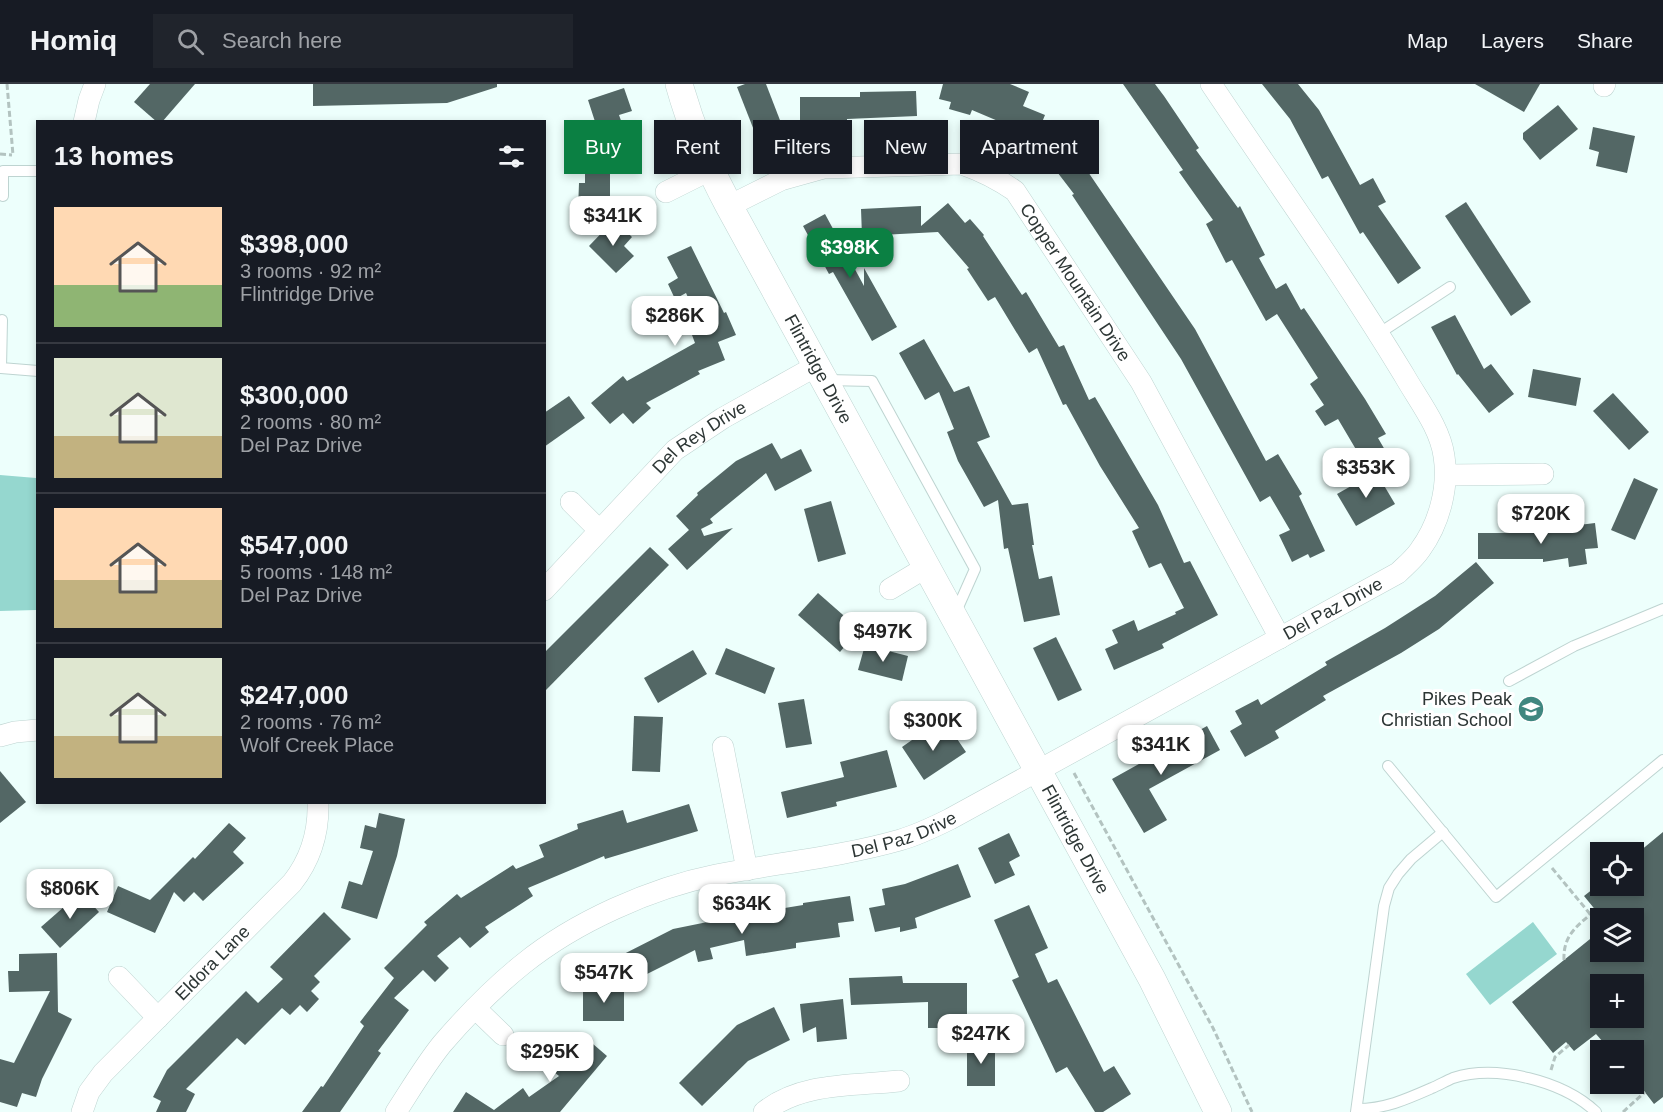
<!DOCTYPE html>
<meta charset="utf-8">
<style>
:root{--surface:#171b24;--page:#20242c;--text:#f1f3f6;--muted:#9ea1a6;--line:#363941;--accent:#0b8043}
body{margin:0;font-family:Helvetica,sans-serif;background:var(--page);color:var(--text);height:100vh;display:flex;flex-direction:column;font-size:22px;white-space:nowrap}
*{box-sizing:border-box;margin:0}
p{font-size:20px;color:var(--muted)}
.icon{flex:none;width:33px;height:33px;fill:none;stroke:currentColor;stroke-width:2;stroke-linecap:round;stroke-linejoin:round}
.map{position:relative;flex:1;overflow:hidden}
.panel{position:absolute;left:36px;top:36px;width:510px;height:684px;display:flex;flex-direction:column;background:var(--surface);border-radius:0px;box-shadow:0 3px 9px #0003}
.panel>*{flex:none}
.guide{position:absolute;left:564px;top:36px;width:570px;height:54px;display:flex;gap:12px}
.tools{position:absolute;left:1590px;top:758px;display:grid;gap:12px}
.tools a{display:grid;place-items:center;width:54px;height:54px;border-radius:0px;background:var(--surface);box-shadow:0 3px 9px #0003;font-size:30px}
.price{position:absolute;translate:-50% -51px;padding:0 14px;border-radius:12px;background:#fff;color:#222;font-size:20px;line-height:39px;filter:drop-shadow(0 2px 3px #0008)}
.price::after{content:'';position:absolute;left:50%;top:36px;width:18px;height:14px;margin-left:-9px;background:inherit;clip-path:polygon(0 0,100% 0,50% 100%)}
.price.current{background:var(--accent);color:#fff}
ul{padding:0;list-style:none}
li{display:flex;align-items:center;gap:18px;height:150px;padding:0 18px}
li+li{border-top:2px solid var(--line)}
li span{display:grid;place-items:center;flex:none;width:168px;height:120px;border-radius:0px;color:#555}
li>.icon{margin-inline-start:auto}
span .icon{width:72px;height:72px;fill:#fffc;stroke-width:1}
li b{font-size:26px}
h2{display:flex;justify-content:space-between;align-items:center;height:72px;padding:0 18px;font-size:26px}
.chip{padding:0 21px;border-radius:0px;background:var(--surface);box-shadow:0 3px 9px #0003;font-size:21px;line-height:54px}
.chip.current{background:var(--accent);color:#fff}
header{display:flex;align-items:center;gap:36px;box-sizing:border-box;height:84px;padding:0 30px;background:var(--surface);border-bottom:2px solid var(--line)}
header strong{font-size:28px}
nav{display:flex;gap:33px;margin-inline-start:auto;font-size:21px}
.search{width:420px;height:54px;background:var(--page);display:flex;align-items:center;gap:15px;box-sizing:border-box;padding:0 21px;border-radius:0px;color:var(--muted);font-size:22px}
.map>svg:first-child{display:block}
.green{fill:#95d7cf}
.building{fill:#536765;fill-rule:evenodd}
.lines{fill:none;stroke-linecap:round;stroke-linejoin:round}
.service-casing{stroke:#bed4d1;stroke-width:12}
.minor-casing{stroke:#bed4d1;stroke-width:22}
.tertiary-casing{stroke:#bed4d1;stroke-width:28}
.path{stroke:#b3c3c0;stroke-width:3;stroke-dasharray:6 3;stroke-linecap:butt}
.service{stroke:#fff;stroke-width:10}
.minor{stroke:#fff;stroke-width:21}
.tertiary{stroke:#fff;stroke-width:27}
.labels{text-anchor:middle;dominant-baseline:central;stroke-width:6;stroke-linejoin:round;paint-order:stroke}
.street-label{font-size:18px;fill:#2d3635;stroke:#fff}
.poi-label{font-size:18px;fill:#2d3635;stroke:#fff;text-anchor:end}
</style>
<header>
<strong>Homiq</strong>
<div class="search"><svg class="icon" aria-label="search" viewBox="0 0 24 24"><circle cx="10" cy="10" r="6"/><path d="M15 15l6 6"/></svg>Search here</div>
<nav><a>Map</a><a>Layers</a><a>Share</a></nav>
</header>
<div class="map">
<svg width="1663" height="1028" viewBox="0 0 1663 1028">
<rect width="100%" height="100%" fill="#edfffc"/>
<g class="green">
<polygon points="0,391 36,394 36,526 0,527"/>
<polygon points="1533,838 1557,870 1490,921 1466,890"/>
</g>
<g class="building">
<polygon points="150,0 195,0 162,38 157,38 134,18"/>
<polygon points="313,0 497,0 497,3 447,19 313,22"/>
<polygon points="745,0 766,0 783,44 757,54 737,3"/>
<polygon points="943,0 1010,0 1029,8 1023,22 1045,31 1036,53 972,26 970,31 949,25 951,18 939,15"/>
<polygon points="1123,0 1155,0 1164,12 1199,64 1196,66 1238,124 1240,122 1265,171 1259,174 1276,205 1286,199 1301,226 1304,224 1365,315 1386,350 1378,354 1385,366 1364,379 1338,335 1325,342 1315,327 1324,321 1310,300 1318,294 1277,230 1266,237 1232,176 1226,179 1206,140 1213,136 1179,88 1183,86"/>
<polygon points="1262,0 1298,0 1319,26 1360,101 1373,94 1386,118 1378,122 1421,184 1398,200 1363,148 1360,150 1328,92 1322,95 1290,35"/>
<polygon points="1475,0 1540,0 1524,28"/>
<polygon points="624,4 632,27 619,31 624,45 600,53 588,16"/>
<polygon points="916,7 917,32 847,35 847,38 800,38 800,13 860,13 860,8"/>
<polygon points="1558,21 1578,45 1540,76 1523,55 1523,49"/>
<polygon points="1593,43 1635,52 1627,89 1596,82 1599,68 1589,65"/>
<polygon points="1066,48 1090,78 1084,82 1195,245 1266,377 1278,370 1302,410 1299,412 1325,467 1310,474 1308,470 1292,478 1279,451 1290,446 1270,412 1260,418 1181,275 1072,111 1074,110 1041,67"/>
<polygon points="585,71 610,71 610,126 578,126 579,99 585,99"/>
<polygon points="1466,118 1531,218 1511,232 1445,132"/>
<polygon points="948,119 965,139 970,135 984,151 983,152 1022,211 1026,208 1059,263 1064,261 1089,316 1095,313 1158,421 1184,479 1190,477 1218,531 1162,560 1164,564 1114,586 1105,565 1118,559 1112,546 1134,536 1138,547 1176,530 1175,528 1184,524 1161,479 1149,484 1132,447 1139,444 1100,382 1066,320 1063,321 1037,264 1029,269 995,213 988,217 967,185 969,184 938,148 862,152 861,125 921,122 921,142"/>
<polygon points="825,130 864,202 864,184 897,243 872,257 833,188 829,190 803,142"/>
<polygon points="614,136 632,153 624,162 634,172 616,189 589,162"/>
<polygon points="691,162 724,229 726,228 736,251 718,258 725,276 698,287 700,290 646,319 651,324 633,340 623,329 610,340 591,319 623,292 627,297 695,259 689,243 699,238 686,209 675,215 668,200 678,194 667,173"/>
<polygon points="1455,231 1484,285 1491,280 1514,310 1489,329 1458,290 1457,291 1431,243"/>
<polygon points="924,255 954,308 969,302 990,353 977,358 1012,421 1028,419 1034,461 1032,461 1039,495 1052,492 1060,531 1024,538 1008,464 1004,465 998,416 984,423 958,377 947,348 954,345 939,308 925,316 899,269"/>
<polygon points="1533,285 1581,294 1576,322 1528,313"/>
<polygon points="1613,309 1649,348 1629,366 1593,327"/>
<polygon points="569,312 585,334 544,363 544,329"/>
<polygon points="772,359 781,375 801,365 812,387 775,407 766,389 710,435 713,439 701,445 704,452 733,444 687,486 668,465 689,446 676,432 698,411 697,409 736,377"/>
<polygon points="1376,388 1395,420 1356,442 1337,410"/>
<polygon points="1634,394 1658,405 1635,456 1611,446"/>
<polygon points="831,417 846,470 818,478 804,425"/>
<polygon points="1595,439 1598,464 1585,465 1587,480 1569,483 1568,474 1543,478 1543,475 1478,475 1478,449 1539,449 1539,446"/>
<polygon points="650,463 669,481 544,608 544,569"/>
<polygon points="1476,478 1494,499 1439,545 1401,569 1323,612 1326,616 1275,647 1279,654 1245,673 1230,647 1242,640 1235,627 1258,615 1261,621 1327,581 1325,578 1385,544 1435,512"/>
<polygon points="818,509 859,545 840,568 798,531"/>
<polygon points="1056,553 1082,606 1058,617 1033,564"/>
<polygon points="865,561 908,572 902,597 858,586"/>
<polygon points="726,564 775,584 765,610 715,590"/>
<polygon points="693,566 707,590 658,619 644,594"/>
<polygon points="804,615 812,660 786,664 778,619"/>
<polygon points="634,632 663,633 660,688 632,687"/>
<polygon points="932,642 940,654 951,646 966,668 924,696 902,663"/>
<polygon points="1207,642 1220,666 1149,705 1167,736 1144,749 1112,695"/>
<polygon points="887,666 897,703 836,718 837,722 787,734 781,708 844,693 840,678"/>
<polygon points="0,687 26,718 0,739"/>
<polygon points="689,720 698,747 605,775 604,772 528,804 533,812 485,843 489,848 470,864 460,853 437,872 449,884 435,898 423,886 394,914 409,926 378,967 381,969 340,1028 302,1028 321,1002 323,1003 364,942 360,938 394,894 384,884 427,841 424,838 457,810 461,814 513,781 516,785 544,773 539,761 578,745 577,740 623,726 627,739"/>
<polygon points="379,729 405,735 397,772 377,835 341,824 349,797 362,801 373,767 360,764 365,741 376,744"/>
<polygon points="229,739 246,754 233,768 244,779 203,817 194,808 184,818 174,808 155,849 107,828 118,802 150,816 193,773 195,775"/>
<path d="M1663 748V1013L1654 1020 1634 994V966H1610L1596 950 1574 967 1566 958 1553 969 1512 918 1600 847V867H1634V834H1602L1584 812 1598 801H1634V772ZM1600 900H1634V933H1600Z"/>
<polygon points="1009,749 1020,772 1009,778 1015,791 995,800 978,764"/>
<polygon points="958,780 971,813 915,834 917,844 900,848 900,843 875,848 869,824 885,821 882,805 905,800"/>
<polygon points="81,808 99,828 60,864 41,843"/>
<polygon points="850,812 854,837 838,839 840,853 796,859 796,864 746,872 744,856 710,864 713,875 698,878 695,866 629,899 616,874 673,845 737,832 803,821 803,819"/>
<polygon points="1029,821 1048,864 1035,870 1048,899 1057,895 1104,988 1114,982 1131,1010 1103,1028 1095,1028 1067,983 1056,989 1012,896 1019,893 994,836"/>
<polygon points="324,828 351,855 314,892 320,898 311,907 319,915 307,928 300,921 290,931 282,924 245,961 237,954 186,1005 195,1010 186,1028 156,1028 161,1017 153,1013 167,986 246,907 258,919 283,895 270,883"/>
<polygon points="57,869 58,928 72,935 42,995 36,1013 22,1009 17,1023 0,1018 0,975 14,979 50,907 9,908 8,887 19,887 19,870"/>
<polygon points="902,892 903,899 967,899 967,944 928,944 928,918 851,921 849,894"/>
<rect x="583" y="903" width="41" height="34"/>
<polygon points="843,915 847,955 817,958 816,943 803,949 800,920"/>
<polygon points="774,923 790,956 748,977 702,1022 679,999 737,941"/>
<polygon points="579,948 607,972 560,1028 453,1028 466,1008 494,1026 523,1004 529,1013 559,992 548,983"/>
<rect x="967" y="961" width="28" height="41"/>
</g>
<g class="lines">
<defs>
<g id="service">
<polyline points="3,112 3,87 38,87"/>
<polyline points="2,236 1,284 38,287"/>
<polyline points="1378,250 1450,203"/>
<polyline points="827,296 872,297 975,485 955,530"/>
<polyline points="1509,597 1574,562 1663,525"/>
<polyline points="1388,682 1496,813 1663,676"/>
<path d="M1357 1025C1385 1025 1407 1015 1432 1004 1439 1001 1446 997 1453 994 1497 980 1563 997 1596 1028"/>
<polyline points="1356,1028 1384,822 1389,804 1398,790 1411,775 1443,748"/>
</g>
<g id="minor">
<polyline points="1604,2 1605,0"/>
<polyline points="84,38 89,16 95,0"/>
<polyline points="666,108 710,86"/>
<path id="s1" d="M729 122 781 96 824 84 962 80C982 87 998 95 1015 107L1141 298 1280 554"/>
<polyline points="1446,391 1543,390"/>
<polyline points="571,418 599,446"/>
<polyline points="890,505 925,484"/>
<path id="s2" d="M544 506 675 366 723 334 816 282"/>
<polyline points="0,652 15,648 38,646"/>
<polyline points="723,663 747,786"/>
<polyline points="119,893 158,934"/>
<polyline points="475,924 503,951"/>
<path id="s3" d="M82 1028 89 1008 103 989 292 799C311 775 319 749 318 718"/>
<path id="s4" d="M396 1028C411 1005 425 981 442 960 467 931 493 904 523 880 575 838 651 804 716 791 777 779 840 773 900 756 917 751 934 743 950 735L1398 489C1405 482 1414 475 1420 466 1439 440 1449 404 1444 372 1440 343 1418 316 1404 291 1344 192 1276 97 1211 0"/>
<path d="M764 1028C801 998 854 1002 899 997"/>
</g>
<g id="tertiary">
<path id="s5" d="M679 0C691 43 708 83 729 122L1152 895 1218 1028"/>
</g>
</defs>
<use href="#service" class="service-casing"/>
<use href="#minor" class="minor-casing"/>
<use href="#tertiary" class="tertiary-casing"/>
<g class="path">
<polyline points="7,0 13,71"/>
<polyline points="0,70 12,71"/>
<polyline points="1074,689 1213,944 1252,1028"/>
<polyline points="1552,784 1600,842"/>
<path d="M1564 876C1563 854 1574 844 1591 830"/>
<polyline points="1551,986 1555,973 1569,961"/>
<polyline points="1623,1028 1645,1008"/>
</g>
<use href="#service" class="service"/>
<use href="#minor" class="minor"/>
<use href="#tertiary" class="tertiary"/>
</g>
<defs>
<symbol id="school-disc" viewBox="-11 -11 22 22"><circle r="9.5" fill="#408780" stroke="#fff"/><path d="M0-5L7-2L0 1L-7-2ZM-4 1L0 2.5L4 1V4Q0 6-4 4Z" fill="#fff"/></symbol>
</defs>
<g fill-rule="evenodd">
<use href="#school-disc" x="1516" y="610" width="30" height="30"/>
</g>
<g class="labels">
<g class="street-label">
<text stroke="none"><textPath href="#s1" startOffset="410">Copper Mountain Drive</textPath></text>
<text stroke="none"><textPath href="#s5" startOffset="318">Flintridge Drive</textPath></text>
<text stroke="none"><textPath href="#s2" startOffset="219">Del Rey Drive</textPath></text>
<text stroke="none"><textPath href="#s4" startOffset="1089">Del Paz Drive</textPath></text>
<text stroke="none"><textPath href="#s4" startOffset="603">Del Paz Drive</textPath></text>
<text stroke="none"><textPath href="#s5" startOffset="854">Flintridge Drive</textPath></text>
<text stroke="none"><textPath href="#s3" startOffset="200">Eldora Lane</textPath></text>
</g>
<g class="poi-label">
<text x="1512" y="615">Pikes Peak<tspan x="1512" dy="21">Christian School</tspan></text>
</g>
</g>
</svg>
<div class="tools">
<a><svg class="icon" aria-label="locate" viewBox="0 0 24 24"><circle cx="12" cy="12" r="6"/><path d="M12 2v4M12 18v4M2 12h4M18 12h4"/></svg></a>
<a><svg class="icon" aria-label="layers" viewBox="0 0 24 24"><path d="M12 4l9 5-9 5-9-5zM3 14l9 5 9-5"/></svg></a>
<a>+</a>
<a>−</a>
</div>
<b class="price" style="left:613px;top:163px">$341K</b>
<b class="price current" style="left:850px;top:195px">$398K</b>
<b class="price" style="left:675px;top:263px">$286K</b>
<b class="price" style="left:1366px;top:415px">$353K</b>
<b class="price" style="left:1541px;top:461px">$720K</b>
<b class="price" style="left:883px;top:579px">$497K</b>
<b class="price" style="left:933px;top:668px">$300K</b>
<b class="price" style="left:1161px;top:692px">$341K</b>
<b class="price" style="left:70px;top:836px">$806K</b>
<b class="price" style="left:742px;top:851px">$634K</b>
<b class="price" style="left:604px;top:920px">$547K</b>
<b class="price" style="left:981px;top:981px">$247K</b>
<b class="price" style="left:550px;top:999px">$295K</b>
<div class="guide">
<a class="chip current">Buy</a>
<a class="chip">Rent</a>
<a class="chip">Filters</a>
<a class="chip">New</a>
<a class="chip">Apartment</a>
</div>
<section class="panel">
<h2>13 homes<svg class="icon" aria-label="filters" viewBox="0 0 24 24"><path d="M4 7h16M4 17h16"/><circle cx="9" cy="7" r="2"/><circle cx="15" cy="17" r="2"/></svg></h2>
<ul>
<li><span style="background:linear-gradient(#ffd9b3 65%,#8fb573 0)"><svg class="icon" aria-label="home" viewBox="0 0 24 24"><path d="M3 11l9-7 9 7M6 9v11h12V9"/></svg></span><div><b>$398,000</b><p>3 rooms · 92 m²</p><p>Flintridge Drive</p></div></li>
<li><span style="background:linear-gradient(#dfe7d0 65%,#c2b280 0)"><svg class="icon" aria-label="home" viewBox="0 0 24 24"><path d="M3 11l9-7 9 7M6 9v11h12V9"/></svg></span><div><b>$300,000</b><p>2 rooms · 80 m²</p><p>Del Paz Drive</p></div></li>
<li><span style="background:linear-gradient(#ffd9b3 60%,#c2b280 0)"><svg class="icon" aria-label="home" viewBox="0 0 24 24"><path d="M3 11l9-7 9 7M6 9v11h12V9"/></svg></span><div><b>$547,000</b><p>5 rooms · 148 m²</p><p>Del Paz Drive</p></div></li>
<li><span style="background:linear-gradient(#dfe7d0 65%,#c2b280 0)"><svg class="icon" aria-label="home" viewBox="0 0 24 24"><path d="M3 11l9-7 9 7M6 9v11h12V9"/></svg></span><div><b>$247,000</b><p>2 rooms · 76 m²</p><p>Wolf Creek Place</p></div></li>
</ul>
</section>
</div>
